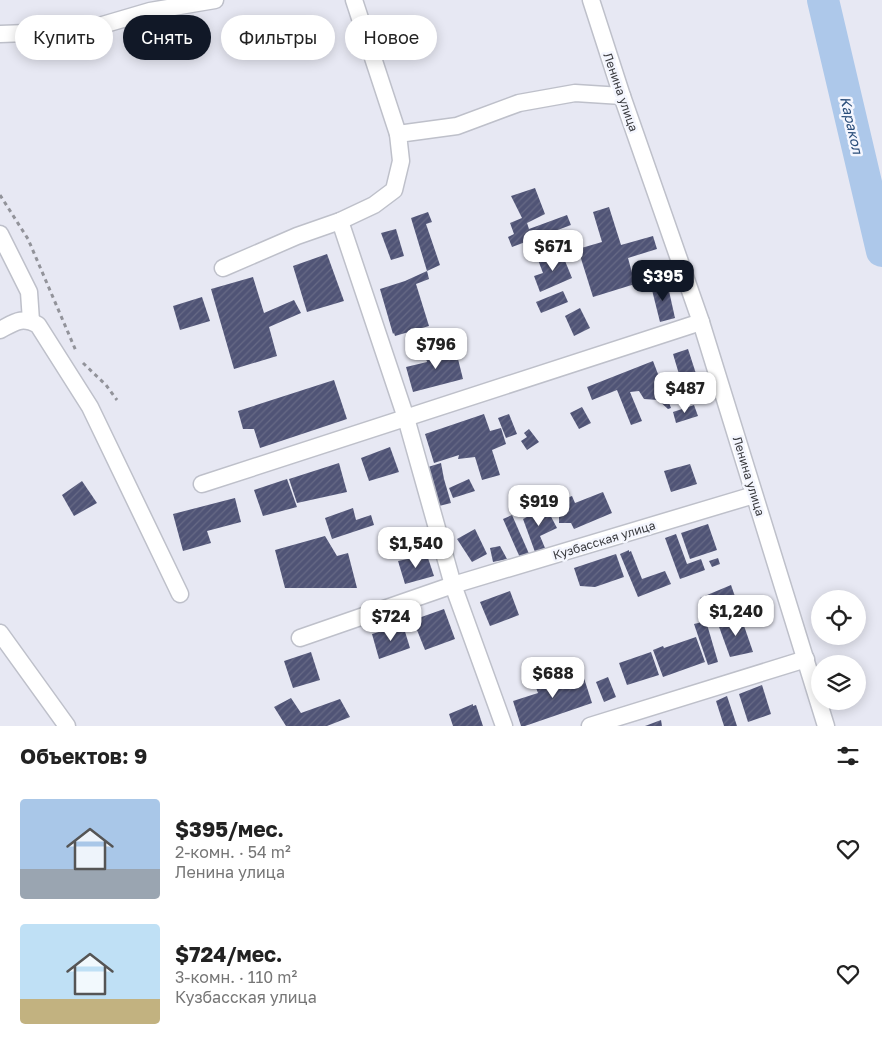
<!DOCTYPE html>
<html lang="ru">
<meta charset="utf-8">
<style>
:root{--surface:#fff;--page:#f6f6f6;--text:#222;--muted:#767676;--accent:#111827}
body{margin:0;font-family:"Golos Text",sans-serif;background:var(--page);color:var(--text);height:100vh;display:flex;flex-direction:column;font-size:19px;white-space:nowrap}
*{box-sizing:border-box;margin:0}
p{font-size:16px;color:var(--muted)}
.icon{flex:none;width:28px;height:28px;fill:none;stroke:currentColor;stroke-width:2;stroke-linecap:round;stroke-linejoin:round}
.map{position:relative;height:726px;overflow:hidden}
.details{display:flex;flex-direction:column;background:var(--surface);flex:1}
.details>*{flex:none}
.top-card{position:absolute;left:15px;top:15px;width:500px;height:45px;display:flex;gap:10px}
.tools{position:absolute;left:811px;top:590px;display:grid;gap:10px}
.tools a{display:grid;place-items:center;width:55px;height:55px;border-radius:50%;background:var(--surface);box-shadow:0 2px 12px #0003;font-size:25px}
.price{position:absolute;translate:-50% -42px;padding:0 11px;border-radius:10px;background:#fff;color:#222;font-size:16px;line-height:32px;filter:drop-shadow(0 1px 2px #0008)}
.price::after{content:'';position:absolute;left:50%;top:30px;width:15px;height:11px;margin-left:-8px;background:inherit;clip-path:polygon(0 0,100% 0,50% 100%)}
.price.selected{background:var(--accent);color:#fff}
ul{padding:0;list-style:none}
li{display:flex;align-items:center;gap:15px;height:125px;padding:0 20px}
li span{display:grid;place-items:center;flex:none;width:140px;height:100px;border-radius:5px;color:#555}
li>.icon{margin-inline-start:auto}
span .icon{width:60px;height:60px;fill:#fffc;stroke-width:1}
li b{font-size:21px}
h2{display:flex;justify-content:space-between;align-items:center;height:60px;padding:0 20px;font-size:21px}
.pill{padding:0 18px;border-radius:22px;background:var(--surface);box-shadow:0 2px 12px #0003;font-size:18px;line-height:45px}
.pill.selected{background:var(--accent);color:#fff}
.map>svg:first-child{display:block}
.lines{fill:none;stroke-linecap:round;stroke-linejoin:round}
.river{stroke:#adc8ea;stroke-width:32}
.building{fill:url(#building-hatch)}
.minor-casing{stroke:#bec0ca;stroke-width:19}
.path{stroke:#92939a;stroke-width:3;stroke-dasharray:4 4;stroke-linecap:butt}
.minor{stroke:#fff;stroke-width:16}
.labels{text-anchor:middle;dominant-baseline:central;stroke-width:5;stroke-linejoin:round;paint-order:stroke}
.street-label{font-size:12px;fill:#393a3e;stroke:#f4f6fe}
.water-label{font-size:14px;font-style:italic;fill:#294d7a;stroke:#f4f6fe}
</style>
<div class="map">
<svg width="882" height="726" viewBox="0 0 882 726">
<defs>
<pattern id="building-hatch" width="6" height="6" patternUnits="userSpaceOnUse" patternTransform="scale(1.25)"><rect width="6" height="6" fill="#505476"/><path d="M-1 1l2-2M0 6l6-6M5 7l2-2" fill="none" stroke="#676a86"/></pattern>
</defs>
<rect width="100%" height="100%" fill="#e7e8f3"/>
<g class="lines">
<polyline class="river" points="823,0 882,251"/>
</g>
<g class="building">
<polygon points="535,188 545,214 527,223 529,229 567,215 571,225 512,247 508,237 514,234 510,223 522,218 511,196"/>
<polygon points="609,207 621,245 653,236 657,249 628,258 635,284 593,297 578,249 602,242 593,212"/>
<polygon points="428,212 432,222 426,224 440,265 427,271 411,218"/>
<polygon points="396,229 404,256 391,260 381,233"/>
<polygon points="561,251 572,278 540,292 534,276 543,273 538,260"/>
<polygon points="327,254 344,301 307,312 293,266"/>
<polygon points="427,271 429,279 416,284 429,326 395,336 394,333 393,334 380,289 405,281"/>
<polygon points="253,277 264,313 294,300 301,313 269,327 277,356 234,369 211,289"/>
<polygon points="667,282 675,318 660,322 651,286"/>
<polygon points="563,291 568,302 541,313 536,302"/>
<polygon points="202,297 210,321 180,330 173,306"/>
<polygon points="580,308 590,328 574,336 565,316"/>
<polygon points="455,347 463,379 413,392 406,367 427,362 425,355"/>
<polygon points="688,349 700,386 684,391 673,354"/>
<polygon points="653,361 671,408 668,409 658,400 644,399 639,391 630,392 642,421 631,425 617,390 592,400 587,387"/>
<polygon points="334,380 347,419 260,448 254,429 243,429 238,411"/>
<polygon points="694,405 698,416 676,423 673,412"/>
<polygon points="582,407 591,423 579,429 570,413"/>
<polygon points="484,414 490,431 501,428 506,444 492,450 500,475 482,480 475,457 458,459 459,455 434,463 425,434"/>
<polygon points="509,414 517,434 506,438 498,418"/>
<polygon points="529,429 539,442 527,450 521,441 527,437 524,433"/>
<polygon points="390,447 399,472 369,481 361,458"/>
<polygon points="339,463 347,492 297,503 289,479"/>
<polygon points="441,463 444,479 451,503 439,506 428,467"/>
<polygon points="690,464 697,484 671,492 664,471"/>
<polygon points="287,479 297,507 263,516 254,490"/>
<polygon points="469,479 475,491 453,498 449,488"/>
<polygon points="82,481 97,503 74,516 62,495"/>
<polygon points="603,492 612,513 574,529 571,523 559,523 559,515 566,511 562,500 572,496 575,503"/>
<polygon points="235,498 241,522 207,531 211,543 183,551 173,514"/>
<polygon points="546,507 557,528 540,536 545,548 535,552 523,519"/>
<polygon points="353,508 356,520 371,515 374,525 332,539 325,518"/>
<polygon points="512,515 530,556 521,560 503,519"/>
<polygon points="708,524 717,550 690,559 681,533"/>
<polygon points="475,529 487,554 472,562 457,539"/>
<polygon points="676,534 687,564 701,559 705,570 680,579 665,538"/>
<polygon points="325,536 337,556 348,553 357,588 285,588 275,550"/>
<polygon points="500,546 507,559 493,562 490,548"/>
<polygon points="629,550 629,552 631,551 642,579 665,571 671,584 638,597 620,554"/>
<polygon points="616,554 624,577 595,587 580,586 574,568"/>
<polygon points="427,555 434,576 405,584 398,561"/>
<polygon points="718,558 720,564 712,567 709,561"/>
<polygon points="731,585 739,608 708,618 700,598"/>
<polygon points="510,591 519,615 490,626 480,602"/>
<polygon points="444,609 455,639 425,650 413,620"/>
<polygon points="741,617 753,652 730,657 718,624"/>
<polygon points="706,621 718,662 708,665 694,624"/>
<polygon points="403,625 410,648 379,659 372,634"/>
<polygon points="696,637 705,662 663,677 653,650 663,646 664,648"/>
<polygon points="311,652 320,680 293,688 284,661"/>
<polygon points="651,652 659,675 627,685 619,663"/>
<polygon points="582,672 592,703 525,726 521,726 513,701 538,693 535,685 556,678 557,680"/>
<polygon points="608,677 616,697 604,702 596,682"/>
<polygon points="762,685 771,714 748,722 739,694"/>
<polygon points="727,696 737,726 724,726 716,701"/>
<polygon points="291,698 301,713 340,699 350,717 327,726 286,726 274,707"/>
<polygon points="473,704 473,706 476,705 483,726 453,726 449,714"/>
<polygon points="661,720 662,726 645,726"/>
</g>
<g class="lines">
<defs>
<g id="minor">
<polyline points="354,0 398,134"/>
<polyline points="591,0 622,96 701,322 826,726"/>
<polyline points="0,34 82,31 150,11 215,0"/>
<polyline points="340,221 406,418 453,585 504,726"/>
<polyline points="0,234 29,292 31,321"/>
<polyline points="223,268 297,236 340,221 374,205 394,190 401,161 398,134 457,126 519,103 575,93 622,96"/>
<path d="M0 330C15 322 22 316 38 325L90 407 180 594"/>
<polyline points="202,484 701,322"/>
<polyline points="0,633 67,726"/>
<polyline points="300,638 453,585 754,495"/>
<polyline points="590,726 806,659"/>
</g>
</defs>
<use href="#minor" class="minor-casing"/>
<g class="path">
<polyline points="0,195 28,239 76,351"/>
<polyline points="83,363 106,385 117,400"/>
</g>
<use href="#minor" class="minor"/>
</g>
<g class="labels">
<g class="street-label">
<text transform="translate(621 92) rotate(71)">Ленина улица</text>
<text transform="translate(749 476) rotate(73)">Ленина улица</text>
<text transform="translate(604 540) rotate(-17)">Кузбасская улица</text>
</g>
<g class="water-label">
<text transform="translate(852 125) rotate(77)">Каракол</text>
</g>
</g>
</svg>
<div class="tools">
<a><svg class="icon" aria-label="locate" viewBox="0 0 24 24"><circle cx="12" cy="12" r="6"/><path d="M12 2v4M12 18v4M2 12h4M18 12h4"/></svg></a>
<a><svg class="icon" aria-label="layers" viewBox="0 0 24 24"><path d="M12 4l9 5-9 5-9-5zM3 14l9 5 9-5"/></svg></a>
</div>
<b class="price" style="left:553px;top:272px">$671</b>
<b class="price selected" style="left:663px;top:302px">$395</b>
<b class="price" style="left:436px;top:370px">$796</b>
<b class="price" style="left:685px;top:414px">$487</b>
<b class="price" style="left:539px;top:527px">$919</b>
<b class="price" style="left:416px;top:569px">$1,540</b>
<b class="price" style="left:736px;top:637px">$1,240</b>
<b class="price" style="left:391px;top:642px">$724</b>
<b class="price" style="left:553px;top:699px">$688</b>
<div class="top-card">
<a class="pill">Купить</a>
<a class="pill selected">Снять</a>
<a class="pill">Фильтры</a>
<a class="pill">Новое</a>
</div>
</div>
<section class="details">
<h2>Объектов: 9<svg class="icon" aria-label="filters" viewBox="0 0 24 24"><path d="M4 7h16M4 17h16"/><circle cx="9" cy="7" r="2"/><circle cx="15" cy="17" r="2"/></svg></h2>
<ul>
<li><span style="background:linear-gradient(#a9c7e8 70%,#9aa5b1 0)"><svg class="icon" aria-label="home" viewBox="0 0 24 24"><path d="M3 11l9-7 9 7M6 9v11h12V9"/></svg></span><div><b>$395/мес.</b><p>2-комн. · 54 m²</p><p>Ленина улица</p></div><svg class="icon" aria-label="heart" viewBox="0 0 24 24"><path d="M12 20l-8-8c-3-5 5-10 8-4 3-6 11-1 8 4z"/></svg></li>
<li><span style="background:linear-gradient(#bfe0f5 75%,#c2b280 0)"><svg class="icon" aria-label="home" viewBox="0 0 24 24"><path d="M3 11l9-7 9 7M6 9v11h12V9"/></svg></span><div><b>$724/мес.</b><p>3-комн. · 110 m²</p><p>Кузбасская улица</p></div><svg class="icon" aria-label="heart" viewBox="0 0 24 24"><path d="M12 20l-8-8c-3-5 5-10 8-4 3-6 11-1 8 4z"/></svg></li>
</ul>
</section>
